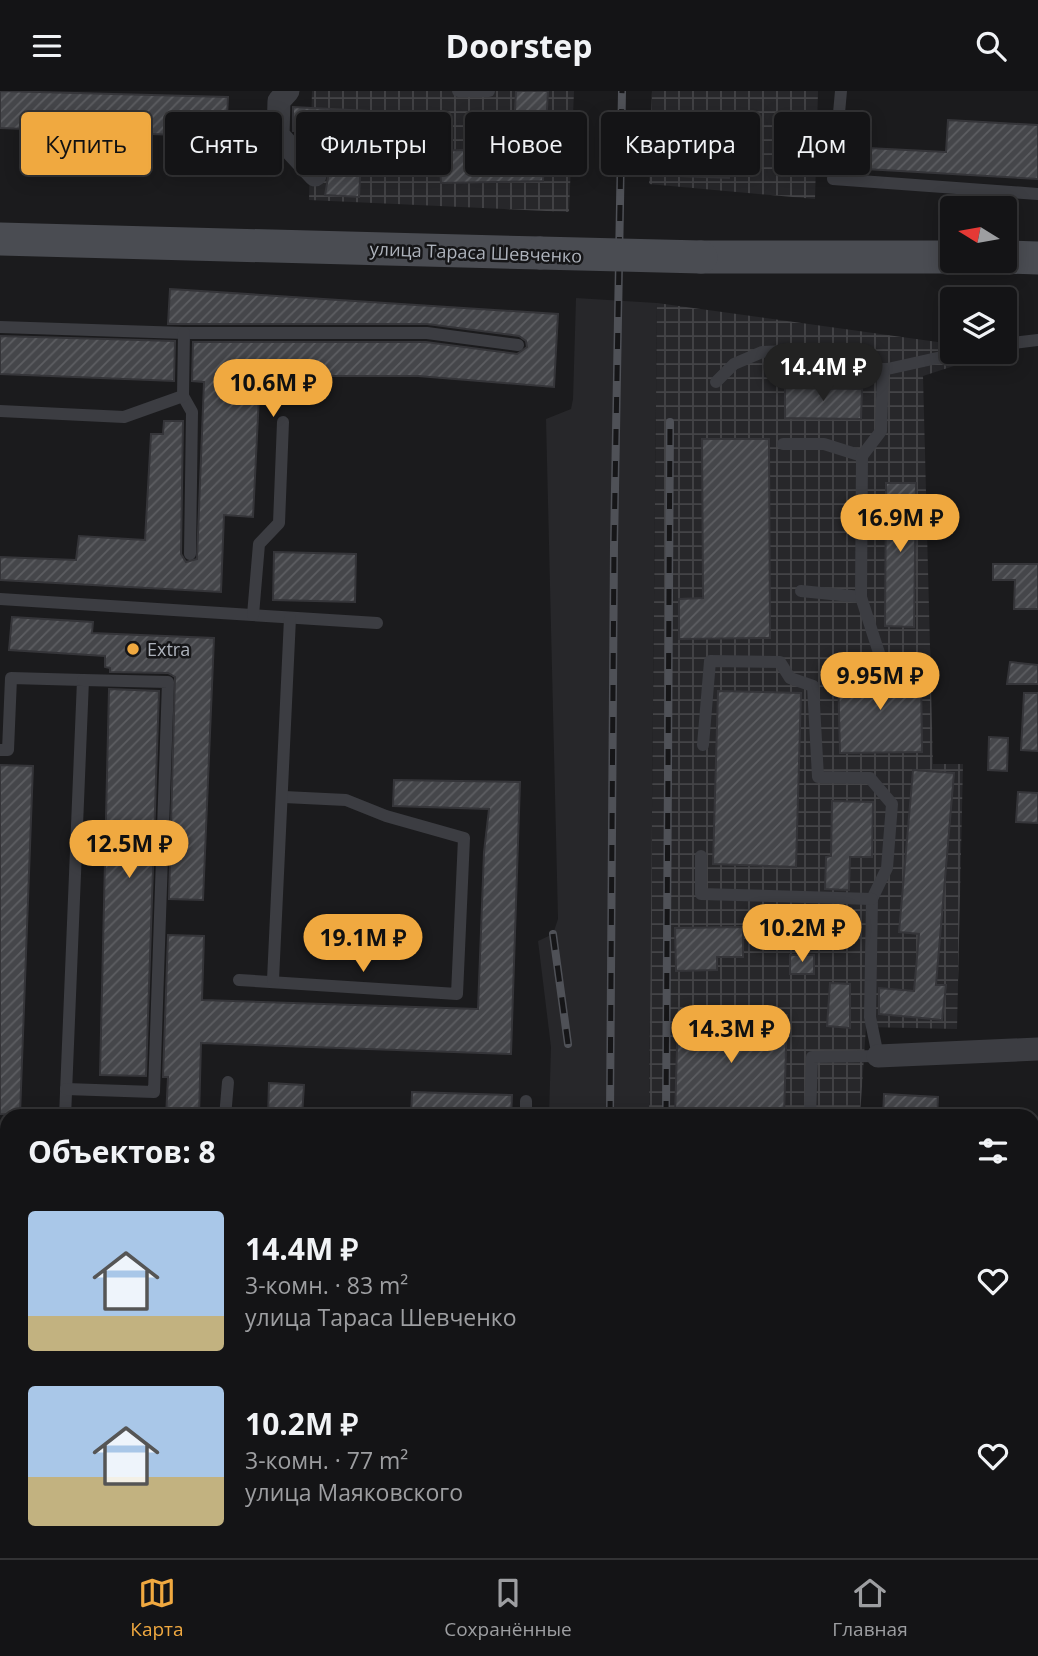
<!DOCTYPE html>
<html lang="ru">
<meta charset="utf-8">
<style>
:root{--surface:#141416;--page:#1d1d1f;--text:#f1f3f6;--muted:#9d9ea1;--line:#333335;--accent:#f0a940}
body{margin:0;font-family:"Open Sans",sans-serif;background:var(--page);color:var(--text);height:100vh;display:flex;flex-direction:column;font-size:26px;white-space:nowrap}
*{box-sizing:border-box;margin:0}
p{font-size:23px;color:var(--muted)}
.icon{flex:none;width:38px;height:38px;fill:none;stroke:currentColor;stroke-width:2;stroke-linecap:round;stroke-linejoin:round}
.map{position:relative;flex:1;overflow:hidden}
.panel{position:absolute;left:0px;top:1018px;width:1040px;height:450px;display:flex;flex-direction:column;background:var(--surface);border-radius:21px 21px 0 0;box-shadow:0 4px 18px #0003,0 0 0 2px var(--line)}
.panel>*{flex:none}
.hud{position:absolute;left:21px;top:21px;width:998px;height:63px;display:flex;gap:14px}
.needle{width:46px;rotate:281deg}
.controls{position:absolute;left:940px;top:105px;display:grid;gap:14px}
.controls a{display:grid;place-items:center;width:77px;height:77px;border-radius:7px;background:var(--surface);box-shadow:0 4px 18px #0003,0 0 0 2px var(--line);font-size:35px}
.price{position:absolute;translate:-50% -60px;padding:0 16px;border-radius:24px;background:var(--accent);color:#111;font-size:23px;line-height:46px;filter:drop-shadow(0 2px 4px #0008)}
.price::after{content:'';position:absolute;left:50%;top:42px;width:21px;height:16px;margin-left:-10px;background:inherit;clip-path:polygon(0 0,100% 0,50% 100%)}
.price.on{background:#222;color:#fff}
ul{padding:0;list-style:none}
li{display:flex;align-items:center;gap:21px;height:175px;padding:0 28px}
li span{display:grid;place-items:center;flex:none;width:196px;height:140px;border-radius:7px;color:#555}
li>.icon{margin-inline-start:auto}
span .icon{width:84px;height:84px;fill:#fffc;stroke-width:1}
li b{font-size:30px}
h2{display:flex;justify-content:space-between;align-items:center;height:84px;padding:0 28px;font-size:30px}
.pill{padding:0 24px;border-radius:7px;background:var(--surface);box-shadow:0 4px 18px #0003,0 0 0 2px var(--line);font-size:24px;line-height:63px}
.pill.on{background:var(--accent);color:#111}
header{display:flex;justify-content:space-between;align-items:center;height:91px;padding:0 28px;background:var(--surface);font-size:32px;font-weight:700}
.menu{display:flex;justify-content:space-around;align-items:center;height:98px;border-top:2px solid var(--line);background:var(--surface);font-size:19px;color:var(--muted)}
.menu a{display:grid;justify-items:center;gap:4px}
.menu .on{color:var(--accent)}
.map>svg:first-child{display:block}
.built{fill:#27272a}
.industrial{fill:url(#industrial-grid)}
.building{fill:url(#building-hatch);stroke:#353539;stroke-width:2}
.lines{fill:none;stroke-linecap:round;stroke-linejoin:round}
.lane{stroke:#3c3d42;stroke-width:12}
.street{stroke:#3c3d42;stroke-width:23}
.secondary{stroke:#4a4c52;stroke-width:33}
.rail-casing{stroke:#4f5157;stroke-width:8}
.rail{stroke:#161618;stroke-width:5;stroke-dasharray:16;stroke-linecap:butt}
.secondary-bridge{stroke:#4a4c52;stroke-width:33}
.poi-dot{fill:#f0a940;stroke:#161618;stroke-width:2.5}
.labels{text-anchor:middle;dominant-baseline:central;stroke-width:5;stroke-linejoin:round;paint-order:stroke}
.street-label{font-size:18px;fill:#aeb3bc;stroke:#161618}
.poi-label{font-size:18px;fill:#aeb3bc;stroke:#161618;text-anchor:start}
</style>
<header><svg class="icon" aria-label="menu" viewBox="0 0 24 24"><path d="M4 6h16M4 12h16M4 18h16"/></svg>Doorstep<svg class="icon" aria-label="search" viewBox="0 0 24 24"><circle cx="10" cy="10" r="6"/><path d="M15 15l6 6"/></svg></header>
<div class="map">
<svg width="1038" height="1467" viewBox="0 0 1038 1467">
<defs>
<pattern id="industrial-grid" width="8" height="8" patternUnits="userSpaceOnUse" patternTransform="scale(1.75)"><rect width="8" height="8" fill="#27272a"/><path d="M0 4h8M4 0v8" fill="none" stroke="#444447"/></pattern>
<pattern id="building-hatch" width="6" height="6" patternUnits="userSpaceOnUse" patternTransform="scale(1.75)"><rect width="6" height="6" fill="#45464a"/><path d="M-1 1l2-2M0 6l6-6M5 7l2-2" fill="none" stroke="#5d5e62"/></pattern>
</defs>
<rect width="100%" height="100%" fill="#1b1b1d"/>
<polygon class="built" points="576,207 657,212 649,1025 549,1025 551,956 538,850 553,843 558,828 546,328 571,318 573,308"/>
<g class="industrial">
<polygon points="312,0 574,0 569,121 309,109"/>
<polygon points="652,0 818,0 815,108 649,93"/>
<polygon points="657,212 952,253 952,261 997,261 923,285 933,673 963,673 957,938 866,936 860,1025 649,1026"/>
<rect x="633" y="1461" width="265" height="6"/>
</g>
<g class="building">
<polygon points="0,0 228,6 226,46 0,37"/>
<polygon points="516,0 548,0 543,90 441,92 439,60 513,57"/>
<polygon points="293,16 426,23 423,72 361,69 359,106 325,104 328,87 329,41 293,40"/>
<polygon points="948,29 1038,34 1038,88 848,77 849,56 946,61"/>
<polygon points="656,35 731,38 729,87 654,84"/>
<polygon points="170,198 558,223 554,296 418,285 260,285 253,426 224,424 221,501 0,489 0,466 76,469 79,445 145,449 151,343 163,343 164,330 183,330 181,463 186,471 197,468 204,291 192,290 193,251 426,251 517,263 527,256 526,250 519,245 427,233 168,233"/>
<polygon points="0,245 175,250 174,290 0,283"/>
<polygon points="785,297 862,298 861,328 785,327"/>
<polygon points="702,348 769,348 770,547 679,548 679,508 703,507"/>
<polygon points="886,392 916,392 914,536 885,535"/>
<polygon points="274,461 356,463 355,511 273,509"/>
<polygon points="993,473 1038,473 1038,518 1014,518 1015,489 993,489"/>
<polygon points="12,526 93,531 92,542 214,547 203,809 169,808 175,586 168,582 110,581 110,577 105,576 105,565 9,559"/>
<polygon points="1010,571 1038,574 1038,593 1007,593"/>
<polygon points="921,580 922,661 840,662 838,582"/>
<polygon points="109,598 159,600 146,985 100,984"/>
<polygon points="718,600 801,602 796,776 713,773"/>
<polygon points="1024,602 1038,602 1038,660 1021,659"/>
<polygon points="989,646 1008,647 1007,680 988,679"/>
<polygon points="0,674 33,675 20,1024 0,1023"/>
<polygon points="913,679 954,682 936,894 946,894 942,929 879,923 879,897 914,900 919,843 899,841"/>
<polygon points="394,689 520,691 511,963 201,952 199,1026 166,1026 168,986 163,986 168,844 204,845 202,909 478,918 484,761 489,718 393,715"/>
<polygon points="1018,701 1038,702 1038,732 1016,731"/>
<polygon points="832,710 873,711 872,766 850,766 849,799 825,798 826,766 831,765"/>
<polygon points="822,816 851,817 851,842 822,842"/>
<polygon points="743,836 743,866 717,866 717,879 676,880 675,837"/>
<rect x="790" y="864" width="24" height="19"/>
<polygon points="830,892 850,893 850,937 827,935"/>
<polygon points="678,921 787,924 784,1026 675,1026"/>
<polygon points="269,992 304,994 302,1026 268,1026"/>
<polygon points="412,1001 512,1004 511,1026 411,1026"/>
<polygon points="884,1003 938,1006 937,1026 883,1026"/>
</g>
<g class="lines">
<g class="lane">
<polyline points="458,0 489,0"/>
<polyline points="841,0 833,88 1038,103"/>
<polyline points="0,236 184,242 427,242 518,254"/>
<polyline points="1004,253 1038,249"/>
<polyline points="716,291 734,273 762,261 811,259 842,271 883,279 964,261"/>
<polyline points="183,305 192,321 190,463"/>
<polyline points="0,320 124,326 183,305 184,242"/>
<polyline points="783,353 824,353 862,365"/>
<polyline points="801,500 861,506"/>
<polyline points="0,508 377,532"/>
<polyline points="253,524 259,453 279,432 283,331"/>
<polyline points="880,565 861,506 862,365 881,340 883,279"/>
<polyline points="703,654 710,570 780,571 790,587 813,595 818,686 870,687 892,713 887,777 872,808 870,926 878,965 812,966 810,1026"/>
<polyline points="0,659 8,659 11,587 83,589 65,1026"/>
<polyline points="701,765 701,803 872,808"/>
<polyline points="239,889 457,903 464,747 386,725 346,709 284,706"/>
<polyline points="273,889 290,527"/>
<polyline points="66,998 154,1001 168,591 83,589"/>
<polyline points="225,1026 228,991"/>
<polyline points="526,1026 526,1010"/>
<polyline points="0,1048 7,1048"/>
<polyline points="0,1130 7,1130"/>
<polyline points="0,1378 7,1378"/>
<polyline points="645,1461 645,1467"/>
<polyline points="349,1467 349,1461"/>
<polyline points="451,1467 452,1461"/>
</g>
<g class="street">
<polyline points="288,0 279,10 278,44 315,84"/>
<polyline points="878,965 1038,958"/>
</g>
<g class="secondary">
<polyline points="0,148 540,162"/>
<polyline points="701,166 952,166"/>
<polyline points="1004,166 1038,167"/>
</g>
<defs>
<g id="rail">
<polyline points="553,843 568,953"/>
<polyline points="610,1026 614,455 622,0"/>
<polyline points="666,1026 670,331"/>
<polyline points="624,1461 624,1467"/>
<polyline points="608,1467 608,1461"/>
</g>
</defs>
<use href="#rail" class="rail-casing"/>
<use href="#rail" class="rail"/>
<polyline class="secondary-bridge" points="540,162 701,166"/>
</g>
<circle class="poi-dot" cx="133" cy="558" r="7"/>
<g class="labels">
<g class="street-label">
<text transform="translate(476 161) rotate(2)">улица Тараса Шевченко</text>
</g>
<g class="poi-label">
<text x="147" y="558">Extra</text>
</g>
</g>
</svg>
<div class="controls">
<a><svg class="needle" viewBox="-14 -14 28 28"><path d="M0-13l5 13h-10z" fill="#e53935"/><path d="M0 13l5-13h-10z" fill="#9d9ea1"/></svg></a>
<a><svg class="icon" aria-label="layers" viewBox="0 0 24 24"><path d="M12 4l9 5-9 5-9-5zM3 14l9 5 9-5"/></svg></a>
</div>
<b class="price on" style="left:823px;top:312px">14.4M ₽</b>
<b class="price" style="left:273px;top:328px">10.6M ₽</b>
<b class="price" style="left:900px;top:463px">16.9M ₽</b>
<b class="price" style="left:880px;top:621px">9.95M ₽</b>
<b class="price" style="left:129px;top:789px">12.5M ₽</b>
<b class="price" style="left:802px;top:873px">10.2M ₽</b>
<b class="price" style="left:363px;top:883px">19.1M ₽</b>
<b class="price" style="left:731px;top:974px">14.3M ₽</b>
<div class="hud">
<a class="pill on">Купить</a>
<a class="pill">Снять</a>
<a class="pill">Фильтры</a>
<a class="pill">Новое</a>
<a class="pill">Квартира</a>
<a class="pill">Дом</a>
</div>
<section class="panel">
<h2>Объектов: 8<svg class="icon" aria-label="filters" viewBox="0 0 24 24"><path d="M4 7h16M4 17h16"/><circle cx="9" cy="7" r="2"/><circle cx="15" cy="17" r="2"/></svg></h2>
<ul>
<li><span style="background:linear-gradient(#a9c7e8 75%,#c2b280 0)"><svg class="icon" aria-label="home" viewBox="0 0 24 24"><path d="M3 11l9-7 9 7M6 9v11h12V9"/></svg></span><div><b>14.4M ₽</b><p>3-комн. · 83 m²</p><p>улица Тараса Шевченко</p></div><svg class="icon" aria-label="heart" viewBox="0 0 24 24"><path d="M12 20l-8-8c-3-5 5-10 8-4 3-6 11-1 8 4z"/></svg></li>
<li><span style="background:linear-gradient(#a9c7e8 65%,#c2b280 0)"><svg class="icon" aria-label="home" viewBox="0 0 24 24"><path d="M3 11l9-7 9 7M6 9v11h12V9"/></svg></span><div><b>10.2M ₽</b><p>3-комн. · 77 m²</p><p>улица Маяковского</p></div><svg class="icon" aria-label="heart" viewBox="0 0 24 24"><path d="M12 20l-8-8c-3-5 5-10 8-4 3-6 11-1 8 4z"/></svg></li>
</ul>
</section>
</div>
<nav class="menu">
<a class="on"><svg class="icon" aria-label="map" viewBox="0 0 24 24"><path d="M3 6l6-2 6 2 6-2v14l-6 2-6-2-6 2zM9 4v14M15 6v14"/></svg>Карта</a>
<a><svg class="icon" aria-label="saved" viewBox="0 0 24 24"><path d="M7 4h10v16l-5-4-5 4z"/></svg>Сохранённые</a>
<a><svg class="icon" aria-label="home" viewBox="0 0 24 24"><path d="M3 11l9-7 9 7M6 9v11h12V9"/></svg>Главная</a>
</nav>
